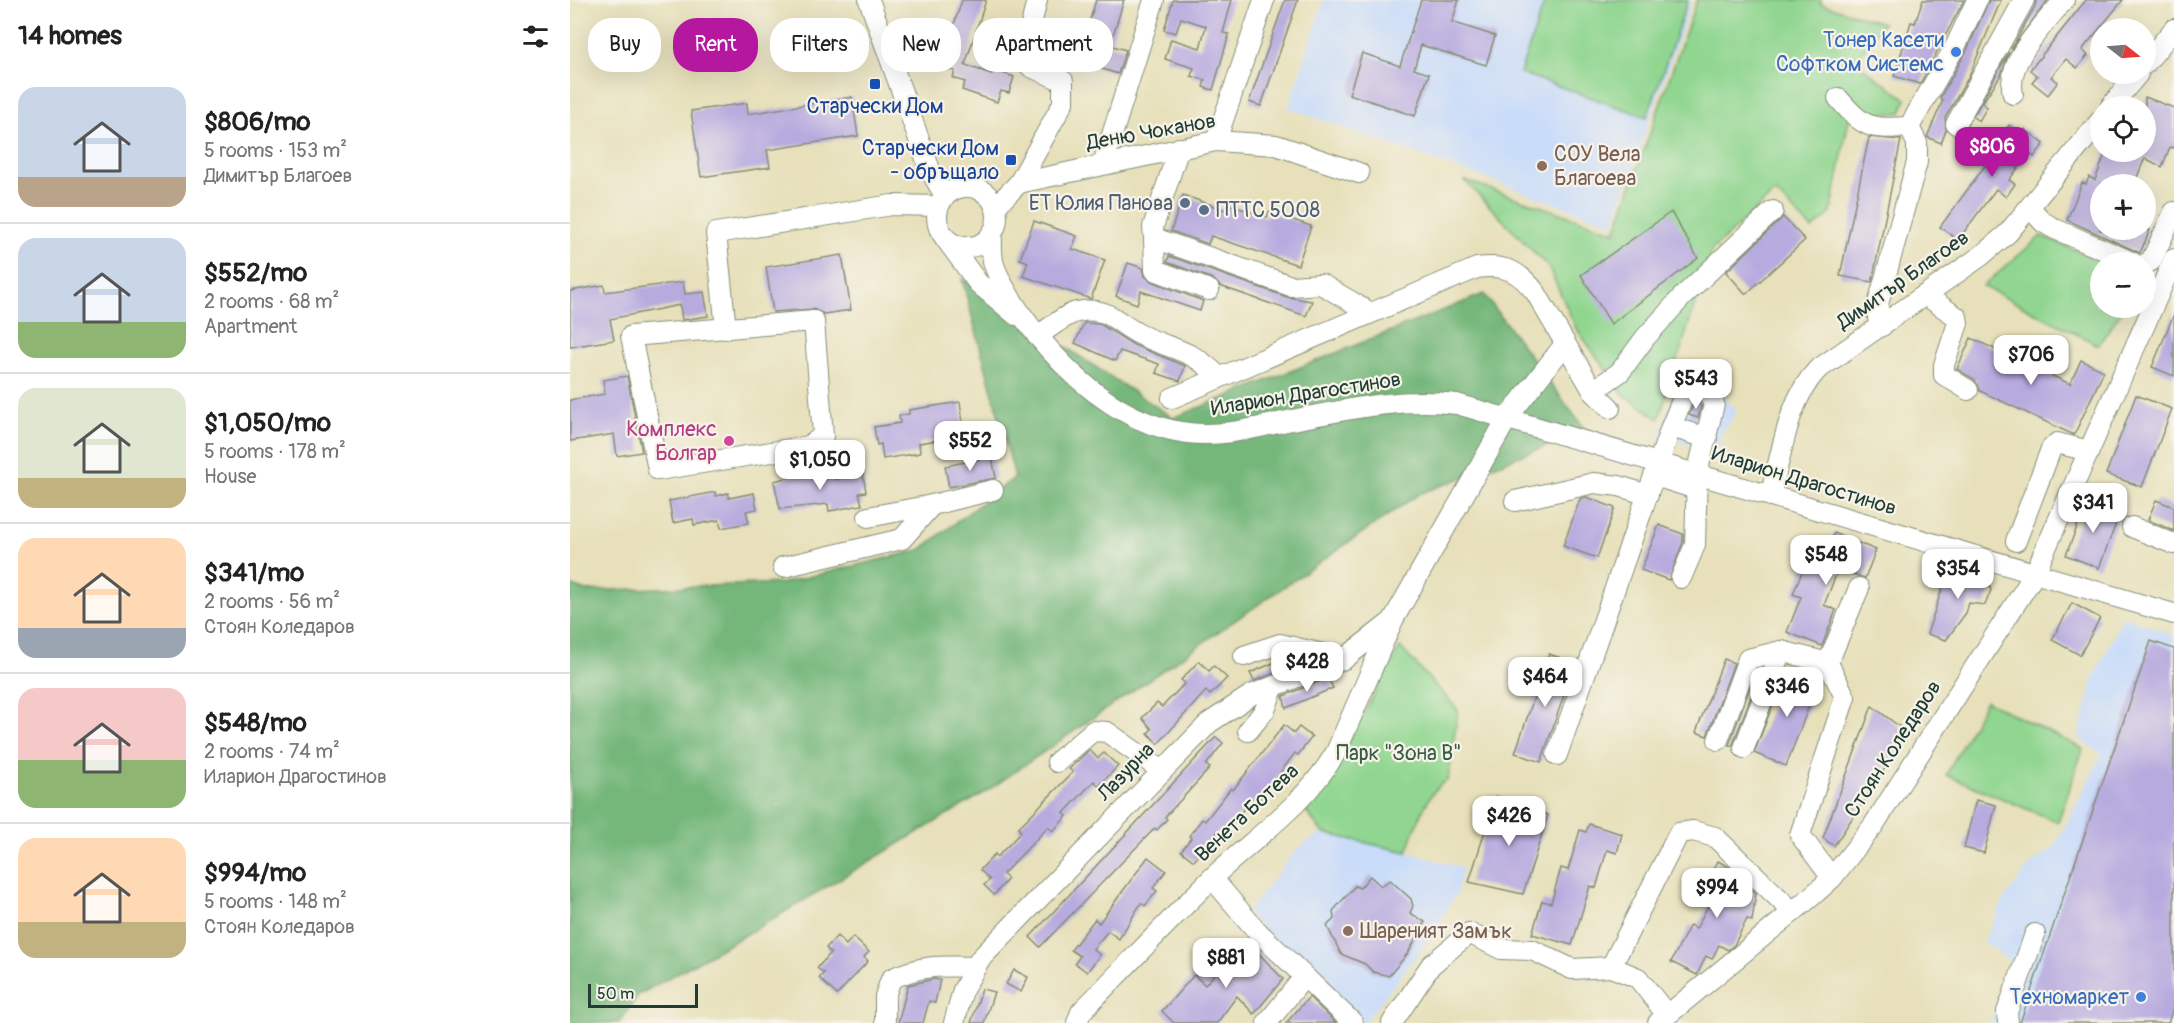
<!DOCTYPE html>
<meta charset="utf-8">
<style>
:root{--surface:#fff;--page:#f6f6f6;--text:#222;--muted:#767676;--line:#e0e0e0;--accent:#b5179e}
body{margin:0;font-family:Pangolin,sans-serif;background:var(--page);color:var(--text);height:100vh;display:flex;flex-direction:column;font-size:22px;white-space:nowrap}
*{box-sizing:border-box;margin:0}
p{font-size:20px;color:var(--muted)}
.icon{flex:none;width:33px;height:33px;fill:none;stroke:currentColor;stroke-width:2;stroke-linecap:round;stroke-linejoin:round}
.map{position:relative;flex:1;overflow:hidden}
.panel{display:flex;flex-direction:column;background:var(--surface);width:570px}
.panel>*{flex:none}
.top-card{position:absolute;left:18px;top:18px;width:570px;height:54px;display:flex;gap:12px}
.needle{width:39px;rotate:107deg}
.buttons{position:absolute;left:1520px;top:18px;display:grid;gap:12px}
.buttons a{display:grid;place-items:center;width:66px;height:66px;border-radius:50%;background:var(--surface);box-shadow:0 6px 24px #0002;font-size:30px}
.scale{position:absolute;left:18px;bottom:15px;width:110px;box-sizing:border-box;padding-left:6px;border:3px solid #1f3d34;border-top:0;font-size:16px;line-height:21px;white-space:nowrap;color:#1f3d34;-webkit-text-stroke:4px #f7f3e8;paint-order:stroke}
.price{position:absolute;translate:-50% -51px;padding:0 14px;border-radius:12px;background:#fff;color:#222;font-size:20px;line-height:39px;filter:drop-shadow(0 2px 3px #0008)}
.price::after{content:'';position:absolute;left:50%;top:36px;width:18px;height:14px;margin-left:-9px;background:inherit;clip-path:polygon(0 0,100% 0,50% 100%)}
.price.current{background:var(--accent);color:#fff}
ul{padding:0;list-style:none}
li{display:flex;align-items:center;gap:18px;height:150px;padding:0 18px}
li+li{border-top:2px solid var(--line)}
li span{display:grid;place-items:center;flex:none;width:168px;height:120px;border-radius:18px;color:#555}
li>.icon{margin-inline-start:auto}
span .icon{width:72px;height:72px;fill:#fffc;stroke-width:1}
li b{font-size:26px}
h2{display:flex;justify-content:space-between;align-items:center;height:72px;padding:0 18px;font-size:26px}
.pill{padding:0 21px;border-radius:24px;background:var(--surface);box-shadow:0 6px 24px #0002;font-size:21px;line-height:54px}
.pill.current{background:var(--accent);color:#fff}
main{display:flex;flex:1;min-height:0}
.map>svg:first-child{display:block}
.built{fill:#c9dcf9}
.green{fill:#90d690;stroke:#588a62;stroke-width:1.5}
.forest{fill:#74b77a;stroke:#4a7a57;stroke-width:1.5}
.building{fill:#b7aadf}
.lines{fill:none;stroke-linecap:round;stroke-linejoin:round}
.minor-casing{stroke:#838e77;stroke-width:22}
.minor{stroke:#fff;stroke-width:20}
.shop-dot{fill:#3f7fe0;stroke:#f7f3e8;stroke-width:2}
.transit-dot{fill:#1a4fb4;stroke:#f7f3e8;stroke-width:2}
.education-dot{fill:#8d6e63;stroke:#f7f3e8;stroke-width:2}
.service-dot{fill:#5c6f8a;stroke:#f7f3e8;stroke-width:2}
.hotel-dot{fill:#d1479c;stroke:#f7f3e8;stroke-width:2}
.labels{text-anchor:middle;dominant-baseline:central;stroke-width:4.5;stroke-linejoin:round;paint-order:stroke}
.shop-label{font-size:21px;fill:#366cbe;stroke:#f7f3e8;text-anchor:end}
.transit-label{font-size:21px;fill:#164399;stroke:#f7f3e8}
.street-label{font-size:21px;fill:#1f3d34;stroke:#f7f3e8}
.education-label{font-size:21px;fill:#785e54;stroke:#f7f3e8;text-anchor:start}
.service-label{font-size:21px;fill:#4e5e75;stroke:#f7f3e8;text-anchor:end}
.hotel-label{font-size:21px;fill:#b23c85;stroke:#f7f3e8;text-anchor:end}
.park-label{font-size:21px;fill:#365c46;stroke:#f7f3e8}
</style>
<main>
<section class="panel">
<h2>14 homes<svg class="icon" aria-label="filters" viewBox="0 0 24 24"><path d="M4 7h16M4 17h16"/><circle cx="9" cy="7" r="2"/><circle cx="15" cy="17" r="2"/></svg></h2>
<ul>
<li><span style="background:linear-gradient(#c9d6e8 75%,#b9a48a 0)"><svg class="icon" aria-label="home" viewBox="0 0 24 24"><path d="M3 11l9-7 9 7M6 9v11h12V9"/></svg></span><div><b>$806/mo</b><p>5 rooms · 153 m²</p><p>Димитър Благоев</p></div></li>
<li><span style="background:linear-gradient(#c9d6e8 70%,#8fb573 0)"><svg class="icon" aria-label="home" viewBox="0 0 24 24"><path d="M3 11l9-7 9 7M6 9v11h12V9"/></svg></span><div><b>$552/mo</b><p>2 rooms · 68 m²</p><p>Apartment</p></div></li>
<li><span style="background:linear-gradient(#dfe7d0 75%,#c2b280 0)"><svg class="icon" aria-label="home" viewBox="0 0 24 24"><path d="M3 11l9-7 9 7M6 9v11h12V9"/></svg></span><div><b>$1,050/mo</b><p>5 rooms · 178 m²</p><p>House</p></div></li>
<li><span style="background:linear-gradient(#ffd9b3 75%,#9aa5b1 0)"><svg class="icon" aria-label="home" viewBox="0 0 24 24"><path d="M3 11l9-7 9 7M6 9v11h12V9"/></svg></span><div><b>$341/mo</b><p>2 rooms · 56 m²</p><p>Стоян Коледаров</p></div></li>
<li><span style="background:linear-gradient(#f6c9c9 60%,#8fb573 0)"><svg class="icon" aria-label="home" viewBox="0 0 24 24"><path d="M3 11l9-7 9 7M6 9v11h12V9"/></svg></span><div><b>$548/mo</b><p>2 rooms · 74 m²</p><p>Иларион Драгостинов</p></div></li>
<li><span style="background:linear-gradient(#ffd9b3 70%,#c2b280 0)"><svg class="icon" aria-label="home" viewBox="0 0 24 24"><path d="M3 11l9-7 9 7M6 9v11h12V9"/></svg></span><div><b>$994/mo</b><p>5 rooms · 148 m²</p><p>Стоян Коледаров</p></div></li>
</ul>
</section>
<div class="map">
<svg width="1604" height="1023" viewBox="0 0 1604 1023">
<rect width="100%" height="100%" fill="#f7f3e8"/>
<filter id="ink" filterUnits="userSpaceOnUse"><feTurbulence type="fractalNoise" baseFrequency=".0167" numOctaves="2"/><feDisplacementMap in="SourceGraphic" scale="12" xChannelSelector="R" yChannelSelector="G"/><feConvolveMatrix kernelMatrix="1 2 1 2 8 2 1 2 1" color-interpolation-filters="sRGB"/></filter>
<filter id="wash" filterUnits="userSpaceOnUse"><feTurbulence type="fractalNoise" baseFrequency=".008" numOctaves="4" result="noise"/><feDisplacementMap in="SourceGraphic" scale="24" xChannelSelector="R" yChannelSelector="G"/><feGaussianBlur stdDeviation="1.35" result="paint"/><feColorMatrix in="noise" values="0 0 0 0 0 0 0 0 0 0 0 0 0 0 0 0 0 1.4 0 .05"/><feComposite in="paint" operator="in"/></filter>
<g filter="url(#wash)">
<rect width="100%" height="100%" fill="#e7e0ba"/>
<g class="built">
<polygon points="754,0 1122,0 1043,224 718,108"/>
<polygon points="1124,365 1167,412 1151,433 1146,453 1090,436 1108,380"/>
<polygon points="1553,616 1604,635 1604,1023 1420,1023 1444,965 1414,942 1434,899 1461,864 1484,847 1532,754 1508,738 1524,677"/>
<polygon points="753,833 837,852 893,868 886,895 849,953 794,1023 711,948 677,913 721,856 735,843"/>
</g>
<g class="green">
<polygon points="975,0 1118,0 1077,117 950,73"/>
<polygon points="1127,0 1251,0 1251,4 1313,23 1285,62 1336,99 1331,113 1280,113 1261,213 1242,229 1205,192 1142,250 1089,419 1054,395 1006,328 979,268 894,180 1045,232"/>
<polygon points="1471,236 1534,262 1530,262 1530,308 1554,308 1528,345 1413,286"/>
<path d="M830 647 888 710 878 780C858 787 844 832 837 852L753 833 731 805 763 769Z"/>
<polygon points="1416,701 1513,749 1488,822 1376,775"/>
</g>
<polygon class="forest" points="392,279 603,418 914,294 1016,431 849,494 414,793 184,930 68,995 49,1023 0,1023 0,585 16,591 213,583 350,550 445,477"/>
<g id="blocks">
<g class="building">
<polygon points="392,0 416,0 395,65 422,74 424,70 444,77 439,93 431,91 427,102 392,90 395,82 383,78 385,71 370,67"/>
<polygon points="526,0 554,0 540,45 556,50 548,74 517,64 522,48 512,45"/>
<polygon points="603,0 662,0 653,33 659,34 643,90 633,87 635,80 621,76 624,68 595,59 601,39 630,48 636,26 611,18 606,33 594,30"/>
<polygon points="715,0 728,0 691,106 679,102"/>
<polygon points="851,0 889,0 882,22 925,36 916,65 851,45 844,69 859,74 845,116 779,94 792,53 830,66"/>
<polygon points="1353,0 1394,0 1350,84 1324,76 1341,22 1345,23"/>
<polygon points="1419,0 1431,0 1399,76 1375,118 1376,130 1371,143 1357,137 1373,100 1370,98 1397,50"/>
<polygon points="1466,0 1478,0 1441,49 1465,6"/>
<polygon points="1516,0 1553,0 1512,50 1518,55 1507,68 1496,59 1481,77 1488,82 1478,95 1462,82 1467,76 1460,70"/>
<polygon points="1439,52 1431,75 1412,103 1417,107 1409,121 1403,117"/>
<polygon points="282,97 288,136 197,150 200,167 131,177 121,111 177,103 178,114"/>
<polygon points="1575,97 1604,108 1604,148 1600,147 1592,167 1575,158 1564,184 1530,184 1530,230 1580,230 1570,253 1497,220 1512,183 1516,184 1519,177 1525,180 1536,152 1575,152"/>
<polygon points="1439,125 1451,134 1455,129 1474,144 1464,157 1459,153 1439,180 1445,184 1436,197 1426,189 1388,240 1370,227 1420,159 1416,156"/>
<polygon points="1299,137 1331,140 1302,282 1270,276"/>
<polygon points="613,195 655,210 657,204 697,217 699,212 741,226 728,265 641,236 638,244 601,231"/>
<polygon points="1101,212 1128,258 1041,324 1011,275"/>
<polygon points="1213,217 1235,240 1176,294 1156,272"/>
<polygon points="464,221 507,236 502,249 535,260 521,299 453,276 458,262 450,259"/>
<polygon points="272,255 281,310 254,314 243,309 203,312 196,267"/>
<polygon points="599,256 717,297 742,301 736,316 650,286 643,279 597,262"/>
<polygon points="558,263 573,268 575,276 581,281 633,301 630,311 571,291 567,304 546,296"/>
<polygon points="113,282 115,294 134,292 138,316 112,320 110,305 40,319 44,340 0,347 0,291 34,285 35,292"/>
<polygon points="1604,314 1604,376 1582,367"/>
<polygon points="514,323 530,324 564,345 615,366 610,381 586,373 589,364 550,351 545,361 505,343"/>
<polygon points="1401,338 1500,384 1511,360 1534,371 1504,435 1410,391 1405,380 1387,369"/>
<polygon points="57,376 72,452 47,456 44,434 0,441 0,400 35,394 33,380"/>
<polygon points="1566,395 1602,409 1572,487 1536,474"/>
<polygon points="1125,401 1131,406 1128,418 1119,415"/>
<polygon points="390,402 394,431 375,433 375,439 349,443 350,453 313,459 311,444 307,445 304,427 330,423 329,416 339,414 339,410"/>
<polygon points="422,457 426,478 379,487 375,466"/>
<polygon points="253,469 255,478 266,476 266,479 293,474 296,492 289,493 292,505 259,511 258,504 210,509 204,481"/>
<polygon points="145,492 146,496 158,493 159,498 184,493 187,509 176,511 179,523 151,528 149,520 124,525 123,519 103,523 99,501"/>
<polygon points="1016,497 1045,508 1027,558 993,546 1010,499"/>
<polygon points="1586,500 1604,507 1604,531 1578,520"/>
<polygon points="1517,501 1550,513 1529,568 1496,555"/>
<polygon points="1089,525 1113,534 1113,542 1099,580 1071,570"/>
<polygon points="1264,533 1306,550 1295,578 1268,570 1254,605 1266,610 1252,646 1217,632 1231,597 1223,594 1239,555 1253,561"/>
<polygon points="1386,567 1402,567 1415,575 1421,590 1415,605 1399,603 1396,613 1376,640 1357,634 1375,580"/>
<polygon points="1502,603 1530,618 1510,655 1482,640"/>
<polygon points="1581,641 1604,649 1604,1005 1598,1023 1450,1023"/>
<polygon points="979,654 1005,663 971,762 945,753"/>
<polygon points="715,658 733,662 684,681 680,673"/>
<polygon points="1154,659 1164,663 1137,736 1126,732"/>
<polygon points="629,661 639,671 644,666 657,678 640,695 636,691 588,744 578,733 582,729 572,718 587,703 592,707 615,683 611,680"/>
<polygon points="1222,669 1249,680 1216,766 1184,753 1212,681 1217,683"/>
<polygon points="1186,671 1190,673 1162,746 1159,745"/>
<polygon points="758,678 763,688 716,708 713,696"/>
<polygon points="1302,706 1338,733 1264,846 1253,838"/>
<polygon points="714,725 724,733 729,727 742,737 728,755 725,753 684,807 679,802 653,835 648,831 624,861 611,851 621,838 619,836 632,819 635,821 661,788 663,790"/>
<polygon points="646,737 653,743 636,765 640,768 595,817 597,819 587,830 585,828 470,947 460,937"/>
<polygon points="519,750 528,758 534,753 548,766 529,786 524,781 494,813 497,816 483,831 478,827 433,874 438,879 424,895 414,885 420,880 410,870 425,854 427,857 451,832 448,828 503,772 499,769"/>
<polygon points="926,796 978,815 953,894 899,882"/>
<polygon points="1406,800 1426,805 1414,853 1394,848"/>
<polygon points="1019,824 1052,834 1047,853 1037,850 1026,888 1020,886 1002,945 962,934 972,901 981,903 991,868 998,870 1010,830 1016,832"/>
<polygon points="578,857 596,871 583,888 587,891 575,906 571,903 549,939 538,931 523,949 530,955 517,972 505,963 510,956 501,950 525,919 529,923"/>
<polygon points="1148,861 1159,867 1186,893 1182,921 1177,919 1164,945 1158,950 1149,945 1142,959 1136,956 1127,975 1101,962 1120,925 1126,929 1144,894 1134,889"/>
<polygon points="800,876 811,886 820,880 841,899 843,906 840,913 855,922 838,953 819,976 803,972 795,964 771,954 757,926 764,919 763,911 785,886 790,888"/>
<polygon points="267,936 276,945 283,937 299,952 294,957 298,961 267,995 249,978 254,973 247,968 261,953 256,948"/>
<polygon points="676,940 713,979 684,1014 667,996 647,1023 604,1023 592,1011 624,975 635,985"/>
<polygon points="444,970 458,977 451,992 436,984"/>
<polygon points="364,979 370,980 365,1003 359,1001 353,1023 328,1023 338,985"/>
<polygon points="412,989 424,992 414,1023 401,1023"/>
<polygon points="739,997 766,1023 716,1023"/>
</g>
</g>
</g>
<g filter="url(#ink)">
<use href="#blocks" fill-opacity="0" stroke="#838e77" stroke-width="1.5"/>
<g class="lines">
<defs>
<g id="minor">
<polyline points="299,0 360,170 375,196"/>
<polyline points="1575,64 1604,29"/>
<path d="M1443 94C1435 61 1474 25 1494 0"/>
<path d="M1268 98C1295 129 1299 129 1339 127L1347 143V162L1308 304V318L1312 326"/>
<polyline points="1541,106 1568,74"/>
<polyline points="1386,124 1454,0"/>
<polyline points="1339,127 1386,45 1407,0"/>
<polyline points="646,141 694,0"/>
<polyline points="609,148 583,227 584,238 721,286 751,284 799,312"/>
<polyline points="533,164 584,0"/>
<polyline points="449,183 493,103 493,81 461,67 453,59 467,0"/>
<circle cx="397" cy="217" r="30"/>
<polyline points="425,207 449,183 646,141 706,145 789,173"/>
<polyline points="1460,208 1473,222 1485,229 1562,262"/>
<path d="M422 233C422 243 421 255 424 265 433 291 459 327 478 348 514 389 562 426 618 433 652 437 685 428 717 421 775 410 828 397 887 404L1604 614"/>
<polyline points="375,238 408,283 446,315"/>
<polyline points="584,238 585,270 639,290"/>
<polyline points="1575,264 1581,261 1604,212"/>
<polyline points="1355,295 1387,317 1388,323 1374,365 1374,375 1398,390"/>
<polygon points="244,321 253,436 239,446 88,470 61,336"/>
<polyline points="156,329 146,233 322,205 368,206"/>
<path d="M467 336C479 329 494 315 507 312 537 305 547 323 569 334 603 351 619 347 649 377"/>
<polyline points="1023,391 1050,372 1075,338 1112,297 1203,211"/>
<path d="M602 398 907 268C935 264 949 271 966 293L1023 391 1040 408"/>
<polyline points="1101,427 1137,438"/>
<polyline points="1085,476 1126,489"/>
<path d="M1200 496C1212 455 1217 402 1247 370L1411 256 1438 233 1530 121"/>
<polyline points="945,501 1024,483 1049,486 1078,495"/>
<polyline points="298,517 362,505"/>
<polyline points="1562,527 1604,544"/>
<polyline points="1446,541 1481,449 1487,443 1519,451"/>
<polyline points="213,567 332,539 362,505 423,490"/>
<polyline points="674,656 710,644 774,659"/>
<polyline points="1258,663 1289,588"/>
<polyline points="678,731 695,710 703,688"/>
<polyline points="1148,740 1178,659 1211,651 1258,663 1275,697 1230,835 1262,878"/>
<polyline points="1174,748 1211,651"/>
<polyline points="987,755 1101,427 1117,388 1136,390 1144,404 1127,474 1125,545 1111,578"/>
<polyline points="487,762 523,731 537,732 591,770"/>
<polyline points="642,878 686,930 783,1023"/>
<polyline points="1041,967 1109,833 1123,831 1145,837 1223,912"/>
<path d="M315 1023V996L321 979C352 964 373 966 406 967"/>
<polyline points="384,1023 393,990 410,959 639,723 681,695 774,659 821,622"/>
<path d="M507 1023 511 1012C555 967 598 922 642 878 685 837 736 804 766 752L823 620 938 417 995 344"/>
<polyline points="697,1023 734,977"/>
<polyline points="822,1023 861,965 899,933 931,949 962,950 1002,969 1041,967 1068,978 1097,1015"/>
<polyline points="1088,1023 1242,896 1262,878 1303,826 1464,575 1604,259"/>
<polyline points="1438,1023 1437,1012 1465,934"/>
</g>
</defs>
<use href="#minor" class="minor-casing"/>
<use href="#minor" class="minor"/>
</g>
</g>
<g class="shop-dot">
<circle cx="1386" cy="52" r="6"/>
<circle cx="1571" cy="997" r="6"/>
</g>
<g class="transit-dot">
<rect x="299" y="78" width="12" height="12" rx="3"/>
<rect x="435" y="154" width="12" height="12" rx="3"/>
</g>
<g class="education-dot">
<circle cx="972" cy="166" r="6"/>
<circle cx="778" cy="931" r="6"/>
</g>
<g class="service-dot">
<circle cx="615" cy="203" r="6"/>
<circle cx="634" cy="210" r="6"/>
</g>
<circle class="hotel-dot" cx="159" cy="441" r="6"/>
<g class="labels">
<g class="shop-label">
<text x="1374" y="40">Тонер Касети<tspan x="1374" dy="24">Софтком Системс</tspan></text>
<text x="1559" y="997">Техномаркет</text>
</g>
<g class="transit-label">
<text x="305" y="106">Старчески Дом</text>
<text x="429" y="148" text-anchor="end">Старчески Дом<tspan x="429" dy="24">- обръщало</tspan></text>
</g>
<g class="street-label">
<text transform="translate(581 132) rotate(-10)">Деню Чоканов</text>
<text transform="translate(1333 280) rotate(-35)">Димитър Благоев</text>
<text transform="translate(736 394) rotate(-9)">Иларион Драгостинов</text>
<text transform="translate(1234 481) rotate(17)">Иларион Драгостинов</text>
<text transform="translate(1323 749) rotate(-57)">Стоян Коледаров</text>
<text transform="translate(556 772) rotate(-46)">Лазурна</text>
<text transform="translate(677 813) rotate(-43)">Венета Ботева</text>
</g>
<g class="education-label">
<text x="984" y="154">СОУ Вела<tspan x="984" dy="24">Благоева</tspan></text>
<text x="790" y="931">Шареният Замък</text>
</g>
<g class="service-label">
<text x="603" y="203">ЕТ Юлия Панова</text>
<text x="646" y="210" text-anchor="start">ПТТС 5008</text>
</g>
<g class="hotel-label">
<text x="147" y="429">Комплекс<tspan x="147" dy="24">Болгар</tspan></text>
</g>
<g class="park-label">
<text x="829" y="753">Парк "Зона В"</text>
</g>
</g>
</svg>
<div class="buttons">
<a><svg class="needle" viewBox="-14 -14 28 28"><path d="M0-13l5 13h-10z" fill="#e53935"/><path d="M0 13l5-13h-10z" fill="#767676"/></svg></a>
<a><svg class="icon" aria-label="locate" viewBox="0 0 24 24"><circle cx="12" cy="12" r="6"/><path d="M12 2v4M12 18v4M2 12h4M18 12h4"/></svg></a>
<a>+</a>
<a>−</a>
</div>
<div class="scale">50 m</div>
<b class="price current" style="left:1422px;top:178px">$806</b>
<b class="price" style="left:1461px;top:386px">$706</b>
<b class="price" style="left:1126px;top:410px">$543</b>
<b class="price" style="left:400px;top:472px">$552</b>
<b class="price" style="left:250px;top:491px">$1,050</b>
<b class="price" style="left:1523px;top:534px">$341</b>
<b class="price" style="left:1256px;top:586px">$548</b>
<b class="price" style="left:1388px;top:600px">$354</b>
<b class="price" style="left:737px;top:693px">$428</b>
<b class="price" style="left:975px;top:708px">$464</b>
<b class="price" style="left:1217px;top:718px">$346</b>
<b class="price" style="left:939px;top:847px">$426</b>
<b class="price" style="left:1147px;top:919px">$994</b>
<b class="price" style="left:656px;top:989px">$881</b>
<div class="top-card">
<a class="pill">Buy</a>
<a class="pill current">Rent</a>
<a class="pill">Filters</a>
<a class="pill">New</a>
<a class="pill">Apartment</a>
</div>
</div>
</main>
